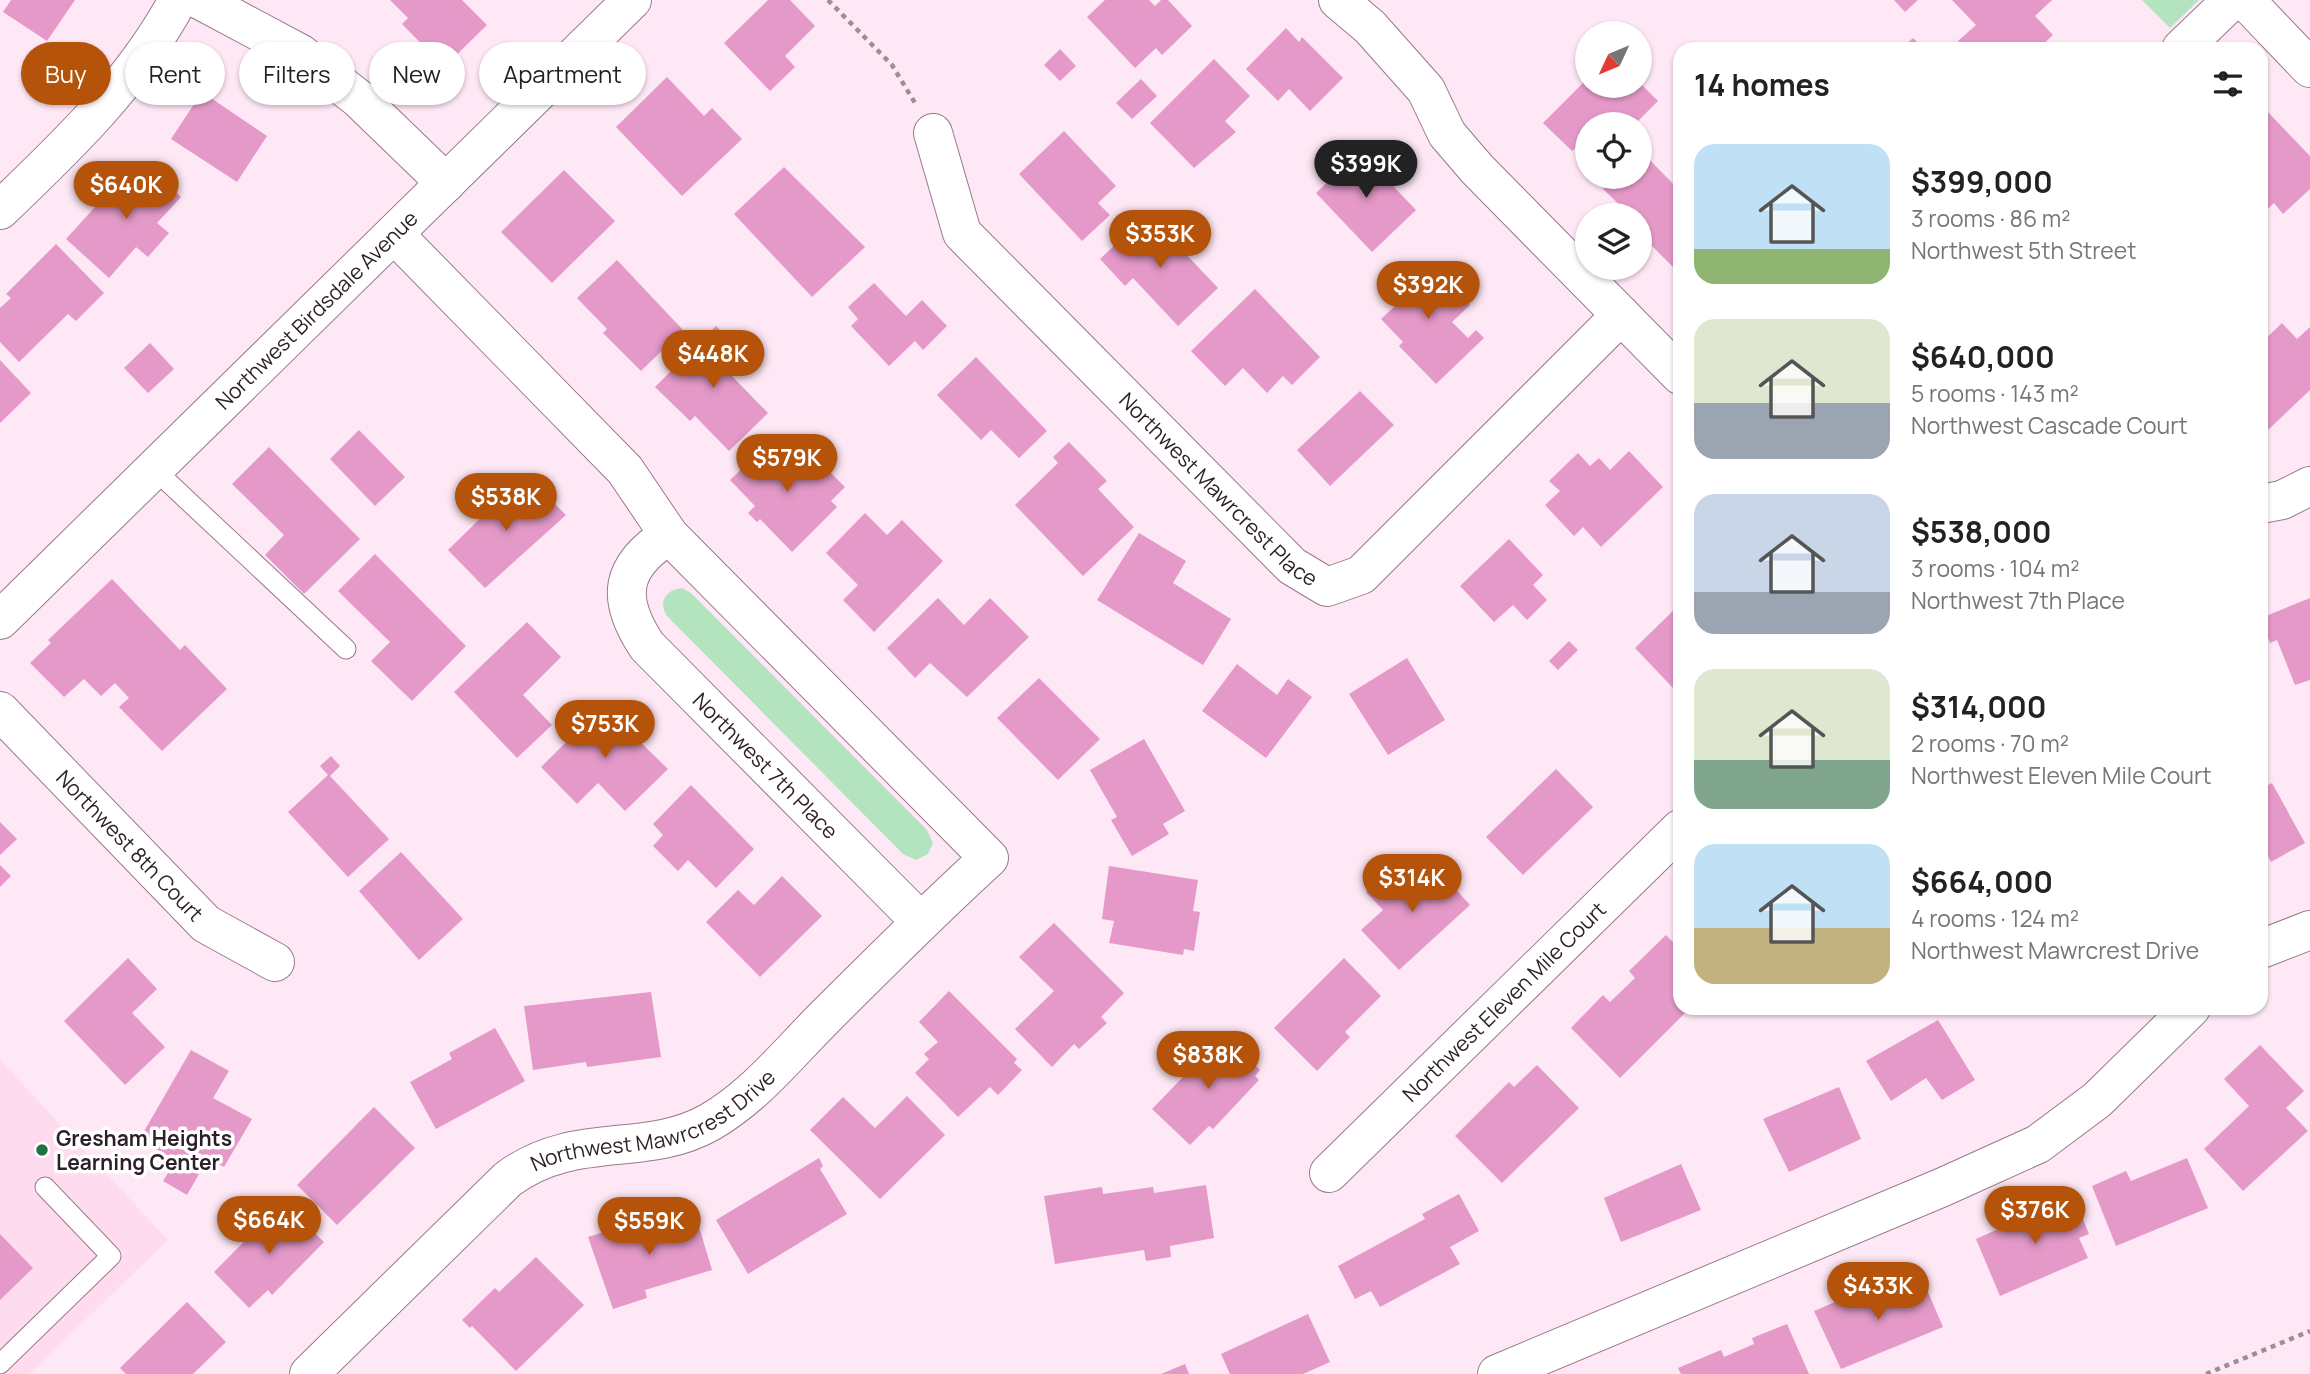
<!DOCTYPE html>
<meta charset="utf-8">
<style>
:root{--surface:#fff;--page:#f6f6f6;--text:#222;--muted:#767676;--accent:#b45309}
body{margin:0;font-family:Manrope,sans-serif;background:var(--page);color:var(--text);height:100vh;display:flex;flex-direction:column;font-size:26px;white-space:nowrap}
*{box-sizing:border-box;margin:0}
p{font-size:23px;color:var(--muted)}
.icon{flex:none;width:38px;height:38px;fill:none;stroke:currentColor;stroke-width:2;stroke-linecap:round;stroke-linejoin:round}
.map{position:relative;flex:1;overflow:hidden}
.side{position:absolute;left:1673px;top:42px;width:595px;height:973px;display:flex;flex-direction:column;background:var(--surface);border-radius:21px;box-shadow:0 2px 5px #0004}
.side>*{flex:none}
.guide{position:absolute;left:21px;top:42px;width:665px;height:63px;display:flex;gap:14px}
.needle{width:46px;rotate:226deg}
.tools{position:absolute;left:1575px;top:21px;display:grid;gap:14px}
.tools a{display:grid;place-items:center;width:77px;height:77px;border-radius:50%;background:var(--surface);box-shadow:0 2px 5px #0004;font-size:35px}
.price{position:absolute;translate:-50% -60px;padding:0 16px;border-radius:24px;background:var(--accent);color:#fff;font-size:23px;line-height:46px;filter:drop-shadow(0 2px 4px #0008)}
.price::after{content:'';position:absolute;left:50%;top:42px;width:21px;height:16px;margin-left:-10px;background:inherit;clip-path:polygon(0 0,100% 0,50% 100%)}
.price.active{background:#222;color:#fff}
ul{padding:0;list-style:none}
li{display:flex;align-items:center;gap:21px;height:175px;padding:0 21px}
li span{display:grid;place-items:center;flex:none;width:196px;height:140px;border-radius:21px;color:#555}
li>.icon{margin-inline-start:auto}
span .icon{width:84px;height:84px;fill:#fffc;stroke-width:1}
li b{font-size:30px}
h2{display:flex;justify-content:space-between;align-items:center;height:84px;padding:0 21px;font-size:30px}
.chip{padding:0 24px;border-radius:32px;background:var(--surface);box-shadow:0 2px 5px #0004;font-size:24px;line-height:63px}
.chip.active{background:var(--accent);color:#fff}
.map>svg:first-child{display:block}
.built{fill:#ffdbf0}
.green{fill:#b3e3bf}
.building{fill:#e499c8}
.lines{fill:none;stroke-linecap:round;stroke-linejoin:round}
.service-casing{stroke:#99798c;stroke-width:21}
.minor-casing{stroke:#99798c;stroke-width:40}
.secondary-casing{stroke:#99798c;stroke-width:40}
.path{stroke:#9e8c97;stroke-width:4.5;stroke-dasharray:5 5;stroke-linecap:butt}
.service{stroke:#fff;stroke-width:19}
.minor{stroke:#fff;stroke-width:38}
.secondary{stroke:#fff;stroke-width:38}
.poi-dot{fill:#227140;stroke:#fff;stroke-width:2.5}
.labels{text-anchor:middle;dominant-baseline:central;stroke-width:7;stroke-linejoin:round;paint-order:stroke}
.street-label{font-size:21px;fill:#2c1f27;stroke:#fff}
.poi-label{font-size:21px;font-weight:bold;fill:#2c1f27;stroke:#fff;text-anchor:start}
</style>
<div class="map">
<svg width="2310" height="1374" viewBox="0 0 2310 1374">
<rect width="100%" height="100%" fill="#fee8f5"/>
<polygon class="built" points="0,1060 168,1240 29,1374 0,1374"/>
<g class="green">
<polygon points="2142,0 2199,0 2170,28"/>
<path d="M682 588 691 593 927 830 933 843 928 854 916 860 903 854 667 616C658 602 665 590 682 588Z"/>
</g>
<g class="building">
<polygon points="11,0 75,0 47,41 3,12"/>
<polygon points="390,0 462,0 487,25 444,67 402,24 408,18"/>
<polygon points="768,0 790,0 815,26 785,56 795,67 770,91 724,43"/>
<polygon points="1105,0 1149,0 1155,6 1161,0 1168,0 1192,26 1162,55 1156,48 1135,68 1087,17"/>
<polygon points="1894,0 1918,0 1905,12"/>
<polygon points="1952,0 2052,0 2035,16 2053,35 2038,49 1966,49 1958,41 1976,25"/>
<polygon points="1286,28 1299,42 1302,37 1343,78 1310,111 1289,89 1278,101 1246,69"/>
<polygon points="1913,38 1924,49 1901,49"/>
<polygon points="1060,49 1076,66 1060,81 1044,65"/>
<polygon points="1214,59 1250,96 1225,121 1236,132 1194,168 1150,123"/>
<polygon points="667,77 704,116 712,108 742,139 682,196 616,127"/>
<polygon points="1141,79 1157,96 1132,119 1116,103"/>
<polygon points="1584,82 1592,90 1596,86 1640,86 1640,83 1658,101 1635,124 1587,124 1587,141 1585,139 1572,151 1543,123"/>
<polygon points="202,92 267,136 237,182 171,139"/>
<polygon points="2263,107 2310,156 2310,189 2283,214 2274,203 2261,215"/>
<polygon points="1064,131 1116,186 1098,203 1110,215 1082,241 1019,174"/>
<polygon points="1366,145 1381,161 1375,167 1416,210 1372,252 1316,193"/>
<polygon points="1640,150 1680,191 1680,262 1674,268 1640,234 1640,215 1630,215 1603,189 1615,177 1640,177"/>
<polygon points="143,162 181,197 157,223 169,233 148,257 136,247 109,278 66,239 113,187 117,191"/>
<polygon points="784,167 865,247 812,297 734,214"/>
<polygon points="564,170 615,221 552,283 501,232"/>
<polygon points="1148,214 1218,288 1178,326 1133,278 1125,286 1100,259"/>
<polygon points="56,244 104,293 76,321 68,314 19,362 0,342 0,308 11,298 6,294"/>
<polygon points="617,260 683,330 641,371 603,333 607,329 577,298"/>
<polygon points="1407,263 1423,280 1435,268 1470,305 1452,322 1468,338 1476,330 1484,338 1436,384 1399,346 1403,342 1381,319 1395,306 1380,289"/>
<polygon points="874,283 906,316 922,300 947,326 923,350 915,341 889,366 851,326 858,319 848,307"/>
<polygon points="1255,289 1320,357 1292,385 1283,376 1267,393 1243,368 1225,386 1191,351"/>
<polygon points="2282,323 2297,339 2310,327 2310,390 2268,430 2261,422 2261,343"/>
<polygon points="716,326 745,355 728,372 768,413 729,451 695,416 690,421 655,387"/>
<polygon points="150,343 174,369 148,393 124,368"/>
<polygon points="976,357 1047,431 1019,458 991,430 981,440 937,395"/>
<polygon points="0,360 31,393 0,423"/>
<polygon points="1360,391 1394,425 1330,486 1297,450"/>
<polygon points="359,430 405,477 375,506 330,459"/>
<polygon points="773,439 809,477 822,464 845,487 831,501 837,507 792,552 760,519 757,522 748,513 755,506 730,480"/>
<polygon points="1069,442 1107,481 1098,489 1134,527 1083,576 1015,505 1058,463 1053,457"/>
<polygon points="269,447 360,539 304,594 265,555 284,535 232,484"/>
<polygon points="1629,451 1663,487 1601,547 1583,527 1574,536 1545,505 1560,491 1549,481 1578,453 1590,466 1599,458 1610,470"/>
<polygon points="529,479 566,515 485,588 448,550 499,500 504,505"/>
<polygon points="865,513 887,535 902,520 943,561 874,632 843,600 858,585 826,553"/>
<polygon points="1139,533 1186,561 1173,583 1231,619 1203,665 1097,600"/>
<polygon points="1509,539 1543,575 1533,585 1547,600 1527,620 1513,605 1494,622 1460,586"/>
<polygon points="375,554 466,646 412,701 371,661 390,642 338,591"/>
<polygon points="112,579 180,650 185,645 227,689 162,751 119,707 129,698 115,683 101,696 84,679 64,697 30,663 51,643 48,640"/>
<polygon points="938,598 964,625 990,598 1029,637 967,697 930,663 915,678 887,648"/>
<polygon points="2310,598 2310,680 2295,685 2277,640 2270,643 2261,618"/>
<polygon points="1680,604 1680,684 1674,689 1635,648"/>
<polygon points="527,622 561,657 523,695 552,725 517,758 454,692"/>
<polygon points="1569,641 1578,650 1558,670 1549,661"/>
<polygon points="1407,658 1445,720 1388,755 1349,694"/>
<polygon points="1237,664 1277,695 1288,679 1312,697 1266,758 1202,711"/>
<polygon points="1039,678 1100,739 1058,780 997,718"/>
<polygon points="608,701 641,735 637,739 668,769 625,811 598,783 577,804 541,767"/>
<polygon points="1144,739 1185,811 1163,824 1169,834 1132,856 1111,820 1117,817 1090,770"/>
<polygon points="331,756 340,766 330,776 389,839 348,877 288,812 328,775 320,766"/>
<polygon points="1556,769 1593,807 1523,875 1486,837"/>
<polygon points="2272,783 2305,843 2271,862 2264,848 2261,849 2261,789"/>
<polygon points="691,785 754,849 716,888 688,860 678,871 653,846 663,835 653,824"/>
<polygon points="0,822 17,839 0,855"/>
<polygon points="401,852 463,919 419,960 359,891"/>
<polygon points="1433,864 1470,905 1399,970 1361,930 1383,910 1366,892 1386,873 1403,891"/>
<polygon points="0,865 11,876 0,887"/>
<polygon points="1109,866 1198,880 1193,911 1200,912 1194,951 1184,949 1183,955 1109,943 1114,921 1102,919"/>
<polygon points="782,876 822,916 760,977 706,922 738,890 754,905"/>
<polygon points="1054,923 1124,993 1101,1017 1107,1023 1079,1049 1074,1044 1052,1067 1015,1029 1054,991 1019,957"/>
<polygon points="1666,935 1680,949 1680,1008 1690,1008 1620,1078 1571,1028 1603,995 1610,1002 1635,978 1629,971"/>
<polygon points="128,958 157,989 132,1013 165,1047 125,1085 64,1021"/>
<polygon points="1344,958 1381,996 1345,1032 1350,1037 1317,1071 1274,1028"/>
<polygon points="949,991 1017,1059 1014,1063 1022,1070 998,1095 990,1087 958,1117 915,1073 929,1059 924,1054 938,1042 919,1022"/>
<polygon points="651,992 661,1057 587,1067 586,1062 533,1070 524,1006"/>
<polygon points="1938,1020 1975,1080 1942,1100 1926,1078 1891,1101 1866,1061"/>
<polygon points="495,1028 525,1081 436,1129 410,1082 452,1059 449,1053"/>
<polygon points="1227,1038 1260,1070 1255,1076 1259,1080 1213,1129 1209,1126 1190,1145 1152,1109 1216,1043 1220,1047"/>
<polygon points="2260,1045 2304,1091 2286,1108 2308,1131 2243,1191 2204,1149 2249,1106 2224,1079"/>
<polygon points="191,1050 229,1071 213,1098 252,1119 224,1167 192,1149 183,1165 199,1174 187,1195 163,1181 176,1160 139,1140"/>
<polygon points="1537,1065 1579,1108 1502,1183 1455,1136 1509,1082 1514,1087"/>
<polygon points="1839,1087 1861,1139 1789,1172 1763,1119"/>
<polygon points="907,1096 945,1135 880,1199 810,1130 843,1097 875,1128"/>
<polygon points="374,1107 415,1148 337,1225 297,1185"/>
<polygon points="819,1158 823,1166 820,1169 847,1214 748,1274 716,1220"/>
<polygon points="2187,1158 2208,1208 2116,1246 2092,1186 2126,1171 2131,1181"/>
<polygon points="1681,1164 1701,1210 1621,1242 1604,1198"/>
<polygon points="1206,1185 1214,1238 1170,1246 1171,1257 1146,1261 1144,1250 1055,1264 1044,1196 1102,1187 1103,1194 1153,1187 1154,1193"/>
<polygon points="1459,1194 1479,1231 1450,1247 1460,1264 1380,1307 1371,1291 1355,1299 1338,1266 1425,1219 1422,1214"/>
<polygon points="2073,1195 2089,1234 2079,1238 2088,1258 2000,1296 1976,1239"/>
<polygon points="283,1202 324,1242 272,1295 268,1290 249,1308 214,1272"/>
<polygon points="694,1210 712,1270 645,1290 647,1298 613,1309 588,1237 626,1225 627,1230"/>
<polygon points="0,1234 33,1268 0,1300"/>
<polygon points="536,1257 584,1305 516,1371 472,1326 470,1328 462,1320 495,1288 499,1292"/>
<polygon points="1922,1278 1943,1327 1841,1369 1814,1311 1856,1293 1861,1304"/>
<polygon points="187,1302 226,1342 193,1374 126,1374 120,1368"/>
<polygon points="1308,1314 1330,1362 1303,1374 1230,1374 1221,1354"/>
<polygon points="1787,1324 1809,1374 1681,1374 1678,1368 1721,1350 1724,1357 1754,1344 1752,1338"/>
<polygon points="1185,1364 1189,1374 1161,1374"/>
</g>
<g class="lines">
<defs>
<g id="service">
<polyline points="154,469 346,649"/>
<polyline points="0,1364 111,1256 45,1187"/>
</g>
<g id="minor">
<polyline points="200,0 301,54 359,99 446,183"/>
<polyline points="1338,0 1370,27 1426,90 1447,134 1477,169 1680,375"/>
<polyline points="2245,0 2310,68"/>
<polyline points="2181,49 2232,0"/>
<path id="s1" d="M933 133 962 233 1292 566 1327 587 1361 575 1621 315"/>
<path d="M0 210C67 146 134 82 178 0"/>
<polyline points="2261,504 2282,500 2310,486"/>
<path id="s2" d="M669 535C620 566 615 598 647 646L920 921"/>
<path id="s3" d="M0 711 206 924 275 962"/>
<polyline points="2261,949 2310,930"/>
<path id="s4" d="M1329 1173 1680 829"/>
<path id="s5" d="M309 1374 508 1179C576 1129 645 1159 710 1122 755 1096 788 1054 824 1018 878 964 932 910 989 858L669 535 625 470 394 234"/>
<polyline points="1497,1374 1943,1187 2038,1144 2097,1100 2191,1008"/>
</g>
<g id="secondary">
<path id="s6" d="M0 620 632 0"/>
</g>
</defs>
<use href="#service" class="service-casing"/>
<use href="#minor" class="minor-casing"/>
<use href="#secondary" class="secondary-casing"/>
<g class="path">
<polyline points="828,0 892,65 915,103"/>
<polyline points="2206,1374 2310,1331"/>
</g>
<use href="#service" class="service"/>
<use href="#minor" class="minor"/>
<use href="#secondary" class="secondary"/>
</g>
<circle class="poi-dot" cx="42" cy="1150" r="7"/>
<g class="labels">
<g class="street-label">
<text stroke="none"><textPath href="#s6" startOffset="443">Northwest Birdsdale Avenue</textPath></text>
<text stroke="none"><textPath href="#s1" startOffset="467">Northwest Mawrcrest Place</textPath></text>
<text stroke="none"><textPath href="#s2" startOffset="301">Northwest 7th Place</textPath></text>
<text stroke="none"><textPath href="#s3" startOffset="187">Northwest 8th Court</textPath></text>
<text stroke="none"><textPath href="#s4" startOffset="245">Northwest Eleven Mile Court</textPath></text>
<text stroke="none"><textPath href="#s5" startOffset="438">Northwest Mawrcrest Drive</textPath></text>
</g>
<g class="poi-label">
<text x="56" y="1138">Gresham Heights<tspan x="56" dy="24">Learning Center</tspan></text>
</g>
</g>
</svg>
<div class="tools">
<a><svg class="needle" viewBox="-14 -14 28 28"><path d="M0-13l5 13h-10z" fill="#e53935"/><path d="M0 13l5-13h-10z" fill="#767676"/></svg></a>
<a><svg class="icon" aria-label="locate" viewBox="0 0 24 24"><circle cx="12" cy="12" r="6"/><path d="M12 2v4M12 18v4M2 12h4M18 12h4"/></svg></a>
<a><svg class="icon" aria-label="layers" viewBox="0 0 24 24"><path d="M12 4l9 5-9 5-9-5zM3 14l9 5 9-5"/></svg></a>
</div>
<b class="price active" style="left:1366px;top:200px">$399K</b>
<b class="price" style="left:126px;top:221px">$640K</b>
<b class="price" style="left:1160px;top:270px">$353K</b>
<b class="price" style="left:1428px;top:321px">$392K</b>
<b class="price" style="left:713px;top:390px">$448K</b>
<b class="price" style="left:787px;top:494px">$579K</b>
<b class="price" style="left:506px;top:533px">$538K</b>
<b class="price" style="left:605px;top:760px">$753K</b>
<b class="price" style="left:1412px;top:914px">$314K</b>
<b class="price" style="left:1208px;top:1091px">$838K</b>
<b class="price" style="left:2035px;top:1246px">$376K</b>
<b class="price" style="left:269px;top:1256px">$664K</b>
<b class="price" style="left:649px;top:1257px">$559K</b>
<b class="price" style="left:1878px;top:1322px">$433K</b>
<div class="guide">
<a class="chip active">Buy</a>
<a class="chip">Rent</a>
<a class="chip">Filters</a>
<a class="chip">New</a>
<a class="chip">Apartment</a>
</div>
<section class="side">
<h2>14 homes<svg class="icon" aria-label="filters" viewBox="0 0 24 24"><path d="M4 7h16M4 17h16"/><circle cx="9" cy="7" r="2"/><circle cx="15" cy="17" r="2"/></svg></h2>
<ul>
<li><span style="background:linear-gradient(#bfe0f5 75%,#8fb573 0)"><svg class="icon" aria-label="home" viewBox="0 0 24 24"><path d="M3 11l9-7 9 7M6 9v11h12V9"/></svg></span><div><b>$399,000</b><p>3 rooms · 86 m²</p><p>Northwest 5th Street</p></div></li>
<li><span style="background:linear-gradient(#dfe7d0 60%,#9aa5b1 0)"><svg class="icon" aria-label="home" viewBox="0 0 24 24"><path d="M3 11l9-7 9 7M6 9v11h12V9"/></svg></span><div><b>$640,000</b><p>5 rooms · 143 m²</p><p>Northwest Cascade Court</p></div></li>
<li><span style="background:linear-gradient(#c9d6e8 70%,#9aa5b1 0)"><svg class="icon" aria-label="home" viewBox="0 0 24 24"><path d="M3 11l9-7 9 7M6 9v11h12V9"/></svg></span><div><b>$538,000</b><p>3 rooms · 104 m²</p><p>Northwest 7th Place</p></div></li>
<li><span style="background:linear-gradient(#dfe7d0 65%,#7fa58c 0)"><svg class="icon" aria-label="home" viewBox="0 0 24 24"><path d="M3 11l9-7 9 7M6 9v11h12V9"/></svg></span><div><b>$314,000</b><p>2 rooms · 70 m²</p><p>Northwest Eleven Mile Court</p></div></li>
<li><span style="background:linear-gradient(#bfe0f5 60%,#c2b280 0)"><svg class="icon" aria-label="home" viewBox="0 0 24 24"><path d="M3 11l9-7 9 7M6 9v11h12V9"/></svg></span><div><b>$664,000</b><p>4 rooms · 124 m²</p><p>Northwest Mawrcrest Drive</p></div></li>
</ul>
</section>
</div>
